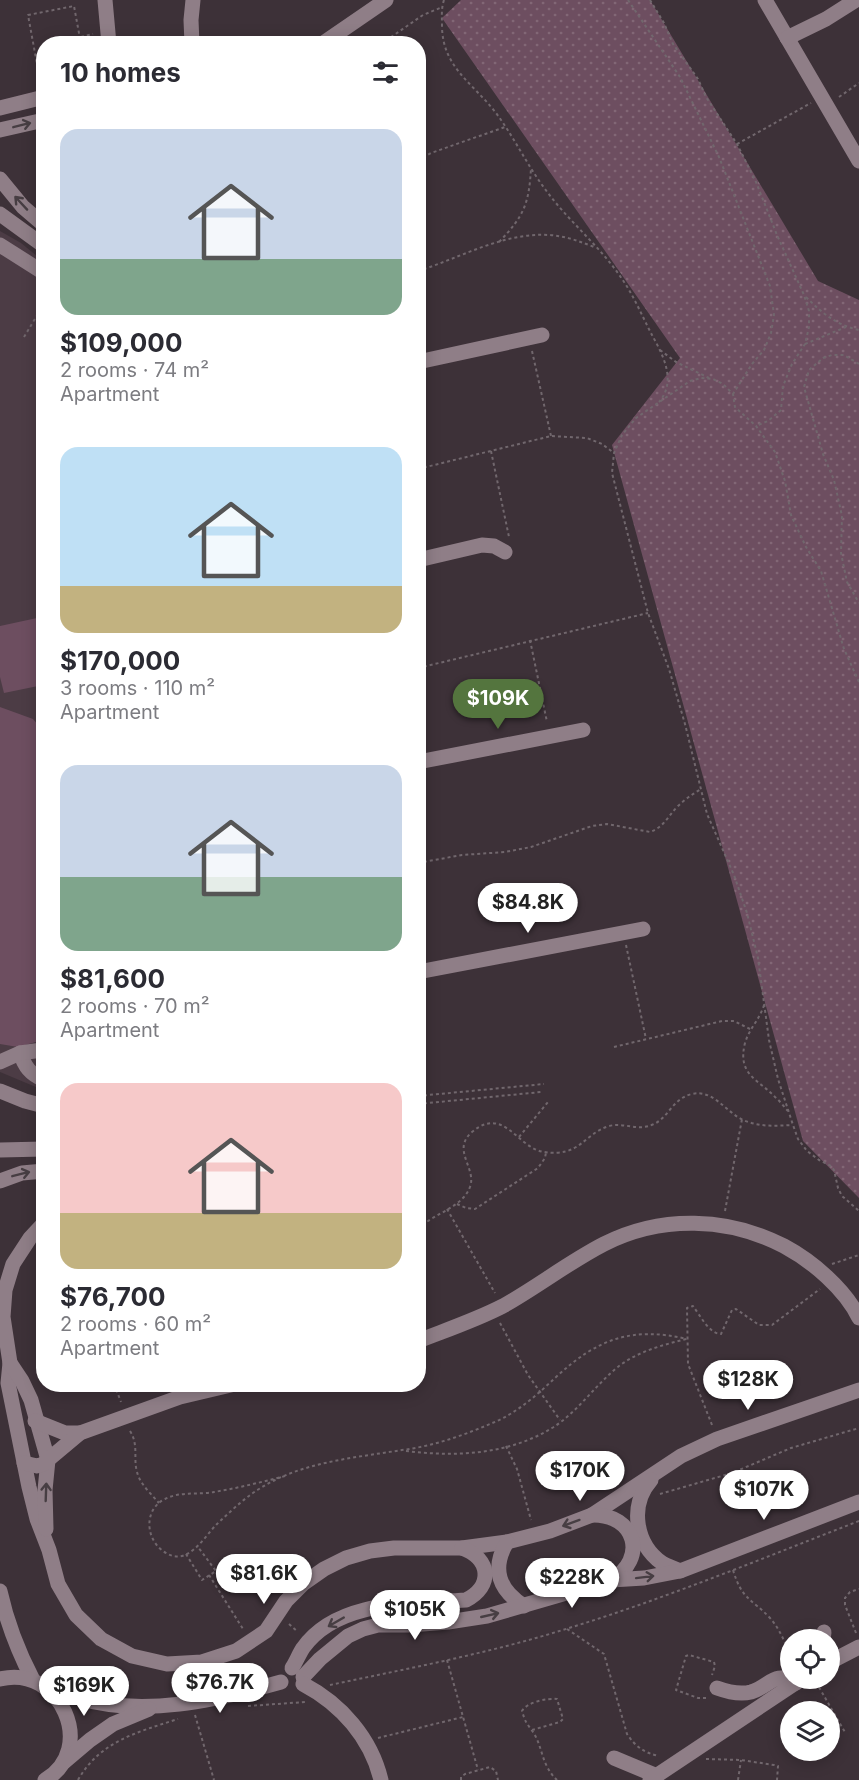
<!DOCTYPE html>
<meta charset="utf-8">
<style>
:root{--surface:#fff;--page:#f7f7f7;--text:#2b2b33;--muted:#7c7c81;--accent:#54753e}
body{margin:0;font-family:Inter,sans-serif;background:var(--page);color:var(--text);height:100vh;display:flex;flex-direction:column;font-size:22px;white-space:nowrap}
*{box-sizing:border-box;margin:0}
p{font-size:20px;color:var(--muted)}
.icon{flex:none;width:33px;height:33px;fill:none;stroke:currentColor;stroke-width:2;stroke-linecap:round;stroke-linejoin:round}
.map{position:relative;flex:1;overflow:hidden}
.side{position:absolute;left:36px;top:36px;width:390px;height:1356px;display:flex;flex-direction:column;background:var(--surface);border-radius:24px;box-shadow:0 3px 15px #0003}
.side>*{flex:none}
.tools{position:absolute;left:780px;top:1629px;display:grid;gap:12px}
.tools a{display:grid;place-items:center;width:60px;height:60px;border-radius:50%;background:var(--surface);box-shadow:0 3px 15px #0003;font-size:30px}
.price{position:absolute;translate:-50% -51px;padding:0 14px;border-radius:21px;background:#fff;color:#222;font-size:20px;line-height:39px;filter:drop-shadow(0 2px 3px #0008)}
.price::after{content:'';position:absolute;left:50%;top:36px;width:18px;height:14px;margin-left:-9px;background:inherit;clip-path:polygon(0 0,100% 0,50% 100%)}
.price.on{background:var(--accent);color:#fff}
ul{padding:0;list-style:none}
li{display:grid;align-content:center;gap:12px;height:318px;padding:0 24px}
li span{display:grid;place-items:center;height:186px;border-radius:18px;color:#555}
li>.icon{margin-inline-start:auto}
span .icon{width:108px;height:108px;fill:#fffc;stroke-width:1}
li b{font-size:26px}
h2{display:flex;justify-content:space-between;align-items:center;height:72px;padding:0 24px;font-size:26px}
.map>svg:first-child{display:block}
.built{fill:#4c3c45}
.grass{fill:url(#grass-dots)}
.green{fill:#6d4e60}
.lines{fill:none;stroke-linecap:round;stroke-linejoin:round}
.path{stroke:#71676d;stroke-width:2;stroke-dasharray:3 3;stroke-linecap:butt}
.minor{stroke:#8f7e87;stroke-width:15}
.oneway{stroke:#473e43}
</style>
<div class="map">
<svg width="859" height="1780" viewBox="0 0 859 1780">
<defs>
<pattern id="grass-dots" width="8" height="8" patternUnits="userSpaceOnUse" patternTransform="scale(1.5)"><rect width="8" height="8" fill="#6d4e60"/><path d="M2 2h.1M6 6h.1" fill="none" stroke="#826776" stroke-width="1.8" stroke-linecap="round"/></pattern>
</defs>
<rect width="100%" height="100%" fill="#3d3138"/>
<polygon class="built" points="0,231 21,243 43,261 43,1090 0,1072"/>
<polygon class="grass" points="461,0 650,0 818,281 859,300 859,1198 803,1141 612,445 680,358 442,18"/>
<g class="green">
<polygon points="37,618 43,650 43,685 4,693 0,677 0,626"/>
<polygon points="0,707 33,719 43,731 43,1040 18,1047 0,1044"/>
</g>
<g class="lines">
<g class="path">
<path d="M444 0C441 9 442 17 442 27 443 68 473 83 496 113 514 137 527 165 545 189 568 221 600 246 622 279 634 296 642 316 652 335 663 355 677 381 659 402"/>
<polyline points="628,0 680,77 719,157 770,286 774,315 771,333 764,350 752,364 733,394"/>
<polyline points="650,0 664,23 673,44 698,79 706,97 737,144 756,182 777,235 804,295 809,311 809,327 805,344 792,364 783,386 781,410 768,421 756,426"/>
<polyline points="81,37 93,34"/>
<polyline points="381,44 423,15 440,8"/>
<polyline points="44,74 39,75 28,15 74,6 81,44"/>
<polyline points="839,97 859,83"/>
<polyline points="737,144 811,103"/>
<polyline points="418,161 431,153 505,127"/>
<path d="M499 242C524 216 529 204 531 168"/>
<path d="M418 271C460 258 504 232 549 235 565 236 579 241 594 247"/>
<path d="M806 297C822 313 836 325 859 330"/>
<polyline points="24,337 44,304"/>
<polyline points="805,344 846,327"/>
<polyline points="660,350 676,362 709,378"/>
<polyline points="532,351 551,436"/>
<polyline points="859,364 844,355 832,355 823,358 809,370 804,387 823,454 834,480 842,516 841,553 847,582 859,603"/>
<polyline points="491,451 509,537"/>
<polyline points="418,469 551,436 587,438 602,444 614,453"/>
<polyline points="530,640 547,722"/>
<polyline points="418,668 648,613"/>
<polyline points="859,682 844,649 821,571 806,547 791,515 785,481 775,452 756,426 735,407 733,394 723,384 713,379 701,378 690,381 636,418 622,435 614,453 612,473 648,613 669,669 685,724 707,814 734,875 747,913 758,958 769,1040 778,1079 793,1125 798,1139 807,1151 819,1160 831,1166 834,1170 838,1188 842,1196 859,1211"/>
<path d="M418 863 462 855 505 852 531 847 592 826 607 824 650 832C664 827 668 816 678 806 685 799 693 794 701 789"/>
<polyline points="626,945 646,1039"/>
<path d="M764 1005C760 1019 749 1029 745 1043 737 1075 758 1079 775 1097 780 1101 784 1107 788 1111"/>
<polyline points="614,1047 722,1021 734,1021 752,1030"/>
<polyline points="418,1096 544,1084"/>
<polyline points="418,1104 541,1092"/>
<polyline points="519,1137 548,1102"/>
<polyline points="457,1204 466,1208 475,1209 538,1168 545,1158 546,1152"/>
<polyline points="447,1209 495,1293"/>
<polyline points="725,1211 742,1119"/>
<path d="M418 1229C434 1213 462 1208 470 1187 477 1168 451 1150 472 1132 504 1105 517 1148 544 1152 581 1157 582 1135 609 1126 625 1122 638 1132 654 1124 669 1117 673 1098 692 1094 713 1089 726 1112 743 1120 759 1127 775 1126 792 1125"/>
<polyline points="832,1264 859,1255"/>
<polyline points="500,1323 528,1375 560,1420"/>
<polyline points="114,1384 121,1402"/>
<path d="M712 1425 688 1364 687 1308 693 1306C700 1315 709 1334 721 1334L732 1310 736 1309 759 1325H772L820 1289"/>
<path d="M130 1431C139 1445 133 1458 137 1472 140 1484 151 1494 159 1503"/>
<polyline points="506,1446 517,1469 531,1520"/>
<path d="M406 1451C455 1457 508 1455 552 1428 578 1412 595 1385 619 1366 639 1351 663 1345 686 1339"/>
<path d="M285 1476C262 1482 238 1488 214 1492 199 1495 180 1491 165 1499 144 1509 145 1538 163 1551 187 1569 203 1538 217 1524 230 1512 243 1499 259 1489 301 1462 353 1458 402 1450 435 1446 467 1434 497 1421 519 1411 538 1394 555 1378 597 1339 631 1326 687 1339"/>
<polyline points="660,1494 732,1473 791,1448 859,1428"/>
<polyline points="186,1554 202,1580 216,1571 198,1547"/>
<path d="M733 1570C742 1600 751 1598 770 1618 779 1628 785 1642 790 1655"/>
<polyline points="209,1575 243,1629"/>
<polyline points="289,1624 298,1632"/>
<path d="M567 1629 604 1654 627 1734C635 1746 644 1753 659 1756"/>
<polyline points="856,1633 845,1605 845,1598 850,1592 859,1589"/>
<polyline points="447,1660 478,1770"/>
<polyline points="816,1682 846,1734"/>
<path d="M330 1685C410 1668 491 1653 569 1628 667 1598 763 1558 859 1521"/>
<polyline points="706,1698 698,1698 676,1690 686,1656 689,1655 714,1662 715,1666 712,1675"/>
<polyline points="248,1706 305,1702"/>
<polyline points="195,1715 214,1780"/>
<path d="M532 1730 560 1722 563 1719 557 1699C547 1698 527 1702 522 1711 526 1724 526 1722 533 1732 543 1747 541 1765 557 1780"/>
<polyline points="378,1738 463,1717"/>
<polyline points="706,1759 741,1760 774,1765 778,1766 777,1780"/>
<path d="M78 1780C100 1741 138 1732 178 1719"/>
<polyline points="461,1780 461,1777 465,1774 490,1767 496,1771 498,1780"/>
<polyline points="738,1780 741,1760"/>
</g>
<g class="minor">
<polyline points="105,0 109,44"/>
<polyline points="765,0 859,161"/>
<polyline points="787,38 826,19 856,0"/>
<polyline points="192,44 191,20 193,0"/>
<polyline points="322,44 386,0"/>
<polyline points="0,108 44,97"/>
<polyline points="0,130 44,120"/>
<polyline points="0,179 23,207 44,225"/>
<polyline points="0,214 44,246"/>
<polyline points="0,245 44,273"/>
<polyline points="418,362 542,335"/>
<polyline points="418,560 482,545 494,546 505,552"/>
<polyline points="418,762 583,730"/>
<polyline points="418,972 643,929"/>
<path d="M20 1053C25 1067 30 1074 44 1080"/>
<polyline points="0,1062 20,1053 42,1050"/>
<polyline points="0,1091 25,1101 44,1106"/>
<polyline points="0,1150 44,1149"/>
<polyline points="0,1181 22,1173 44,1171"/>
<polyline points="44,1223 30,1238 13,1264 5,1290 3,1317 10,1363 8,1383 29,1487 37,1519 49,1550 58,1584 76,1615 101,1639 132,1656 167,1664 202,1662 236,1651 266,1631 286,1601 304,1583 324,1569 346,1558 370,1551 394,1548 462,1548 507,1542 550,1531 592,1515 681,1456 717,1439 859,1390"/>
<path d="M418 1341C446 1330 476 1320 503 1306 537 1287 569 1262 604 1244 661 1215 728 1217 784 1246 812 1261 845 1289 859 1318"/>
<polyline points="10,1363 22,1381 31,1400 48,1460 45,1490 46,1529"/>
<polyline points="35,1421 65,1433 80,1433"/>
<polyline points="24,1463 37,1466 43,1464 80,1433 180,1397 235,1384"/>
<path d="M651 1480C629 1505 635 1544 662 1563 667 1566 674 1568 680 1571"/>
<path d="M592 1515C636 1514 648 1559 611 1580"/>
<path d="M507 1542C491 1569 499 1590 524 1606"/>
<path d="M0 1591C7 1623 18 1651 33 1680"/>
<polyline points="823,1640 824,1632"/>
<polyline points="830,1662 859,1647"/>
<path d="M292 1668C296 1662 299 1654 303 1648 338 1599 413 1604 466 1600 493 1586 491 1559 462 1548"/>
<polyline points="303,1677 320,1659 348,1636 363,1629 378,1625 410,1625 448,1622 487,1616 611,1580 644,1578 680,1571 859,1502"/>
<path d="M0 1679C60 1664 98 1749 45 1780"/>
<path d="M42 1684C53 1688 64 1694 76 1697 142 1718 217 1700 281 1682"/>
<path d="M303 1684C341 1704 371 1738 381 1780"/>
<path d="M717 1688C728 1692 739 1695 751 1692 771 1686 773 1670 796 1683"/>
<polyline points="614,1758 657,1776"/>
<polyline points="64,1762 90,1740 113,1724 149,1709"/>
<polyline points="650,1780 803,1678"/>
</g>
</g>
<defs><path id="oneway-shaft" d="M-6 0H5M1.5-3L5.5 0L1.5 3" fill="none" stroke-width="1.6" stroke-linecap="round" stroke-linejoin="round" transform="scale(1.5)"/></defs>
<g class="oneway">
<use href="#oneway-shaft" transform="translate(22 125) rotate(-14)"/>
<use href="#oneway-shaft" transform="translate(21 203) rotate(-133)"/>
<use href="#oneway-shaft" transform="translate(21 1174) rotate(-14)"/>
<use href="#oneway-shaft" transform="translate(46 1492) rotate(-88)"/>
<use href="#oneway-shaft" transform="translate(571 1523) rotate(160)"/>
<use href="#oneway-shaft" transform="translate(645 1577) rotate(-7)"/>
<use href="#oneway-shaft" transform="translate(490 1615) rotate(-13)"/>
<use href="#oneway-shaft" transform="translate(336 1622) rotate(150)"/>
</g>
</svg>
<div class="tools">
<a><svg class="icon" aria-label="locate" viewBox="0 0 24 24"><circle cx="12" cy="12" r="6"/><path d="M12 2v4M12 18v4M2 12h4M18 12h4"/></svg></a>
<a><svg class="icon" aria-label="layers" viewBox="0 0 24 24"><path d="M12 4l9 5-9 5-9-5zM3 14l9 5 9-5"/></svg></a>
</div>
<b class="price on" style="left:498px;top:730px">$109K</b>
<b class="price" style="left:528px;top:934px">$84.8K</b>
<b class="price" style="left:748px;top:1411px">$128K</b>
<b class="price" style="left:580px;top:1502px">$170K</b>
<b class="price" style="left:764px;top:1521px">$107K</b>
<b class="price" style="left:264px;top:1605px">$81.6K</b>
<b class="price" style="left:572px;top:1609px">$228K</b>
<b class="price" style="left:415px;top:1641px">$105K</b>
<b class="price" style="left:220px;top:1714px">$76.7K</b>
<b class="price" style="left:84px;top:1717px">$169K</b>
<section class="side">
<h2>10 homes<svg class="icon" aria-label="filters" viewBox="0 0 24 24"><path d="M4 7h16M4 17h16"/><circle cx="9" cy="7" r="2"/><circle cx="15" cy="17" r="2"/></svg></h2>
<ul>
<li><span style="background:linear-gradient(#c9d6e8 70%,#7fa58c 0)"><svg class="icon" aria-label="home" viewBox="0 0 24 24"><path d="M3 11l9-7 9 7M6 9v11h12V9"/></svg></span><div><b>$109,000</b><p>2 rooms · 74 m²</p><p>Apartment</p></div></li>
<li><span style="background:linear-gradient(#bfe0f5 75%,#c2b280 0)"><svg class="icon" aria-label="home" viewBox="0 0 24 24"><path d="M3 11l9-7 9 7M6 9v11h12V9"/></svg></span><div><b>$170,000</b><p>3 rooms · 110 m²</p><p>Apartment</p></div></li>
<li><span style="background:linear-gradient(#c9d6e8 60%,#7fa58c 0)"><svg class="icon" aria-label="home" viewBox="0 0 24 24"><path d="M3 11l9-7 9 7M6 9v11h12V9"/></svg></span><div><b>$81,600</b><p>2 rooms · 70 m²</p><p>Apartment</p></div></li>
<li><span style="background:linear-gradient(#f6c9c9 70%,#c2b280 0)"><svg class="icon" aria-label="home" viewBox="0 0 24 24"><path d="M3 11l9-7 9 7M6 9v11h12V9"/></svg></span><div><b>$76,700</b><p>2 rooms · 60 m²</p><p>Apartment</p></div></li>
</ul>
</section>
</div>
